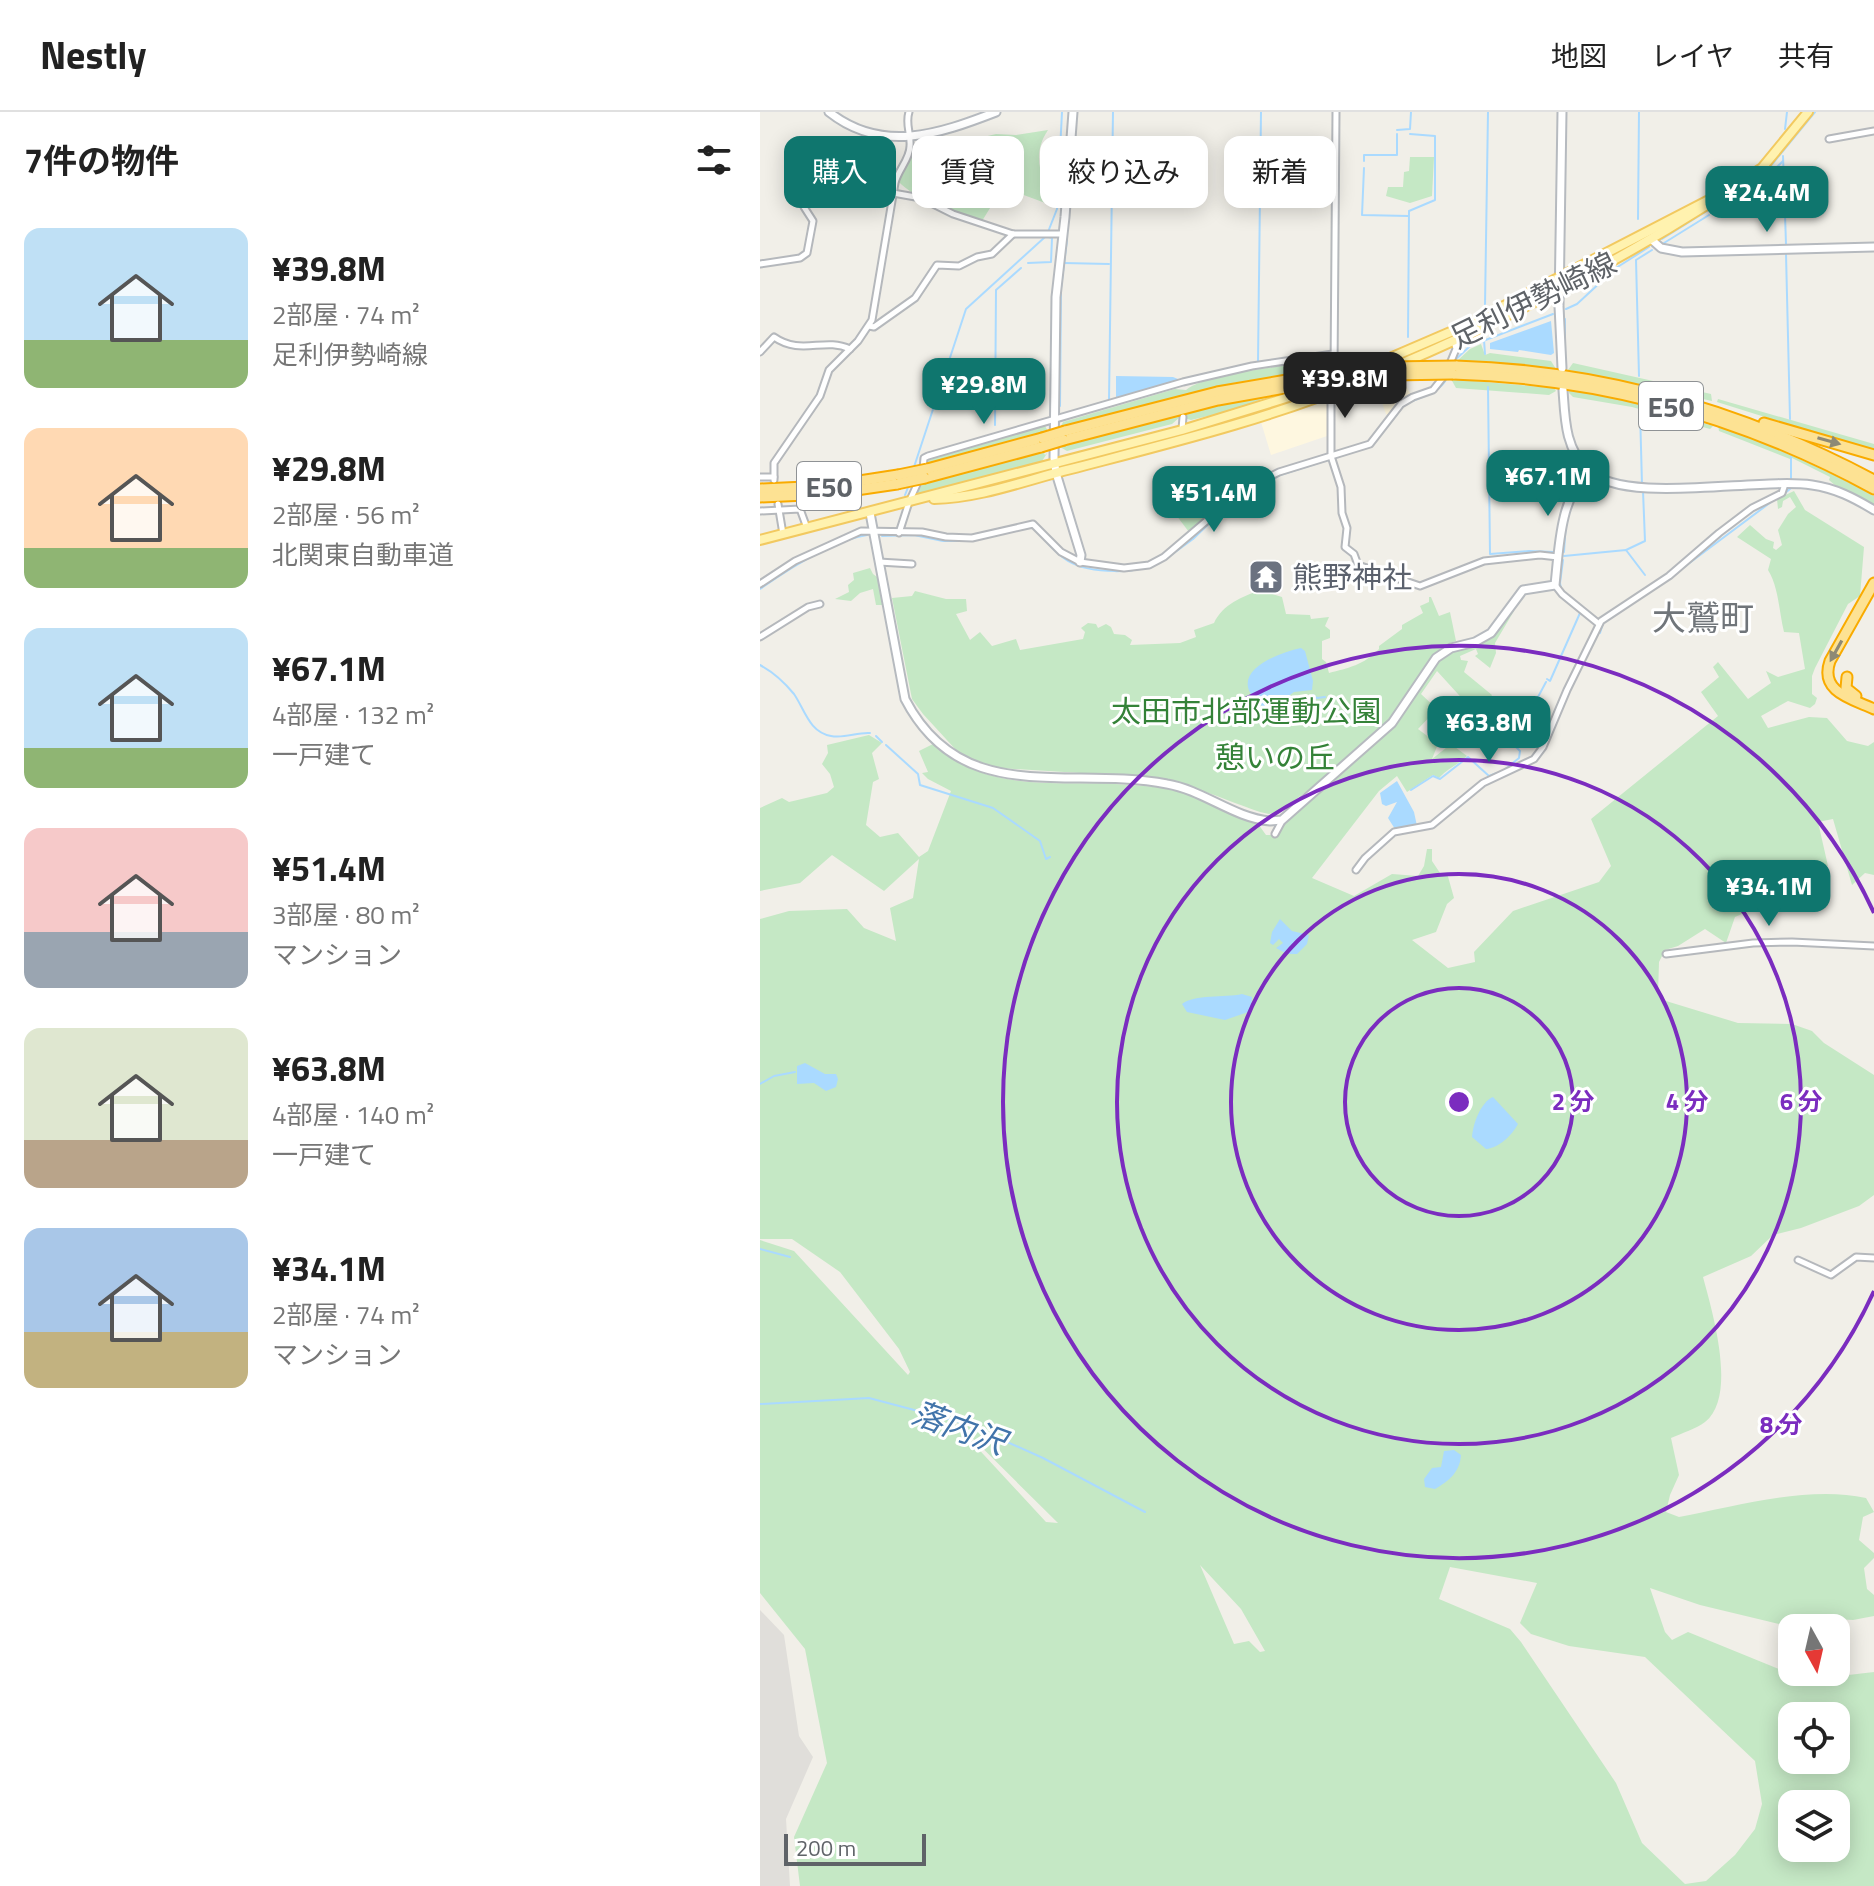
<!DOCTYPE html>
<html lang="ja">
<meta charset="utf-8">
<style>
:root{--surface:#fff;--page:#f2f2f2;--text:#222;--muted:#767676;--line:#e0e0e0;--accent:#0f766e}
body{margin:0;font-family:"Titillium Web","Noto Sans JP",sans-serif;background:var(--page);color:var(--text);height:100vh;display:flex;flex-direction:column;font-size:30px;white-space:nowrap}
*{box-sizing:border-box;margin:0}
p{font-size:26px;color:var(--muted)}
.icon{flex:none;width:44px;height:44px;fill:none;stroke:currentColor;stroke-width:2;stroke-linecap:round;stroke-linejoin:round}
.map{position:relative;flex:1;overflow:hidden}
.details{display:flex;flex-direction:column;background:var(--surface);width:760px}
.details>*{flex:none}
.guide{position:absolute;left:24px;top:24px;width:760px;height:72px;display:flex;gap:16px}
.needle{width:52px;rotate:172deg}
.controls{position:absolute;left:1018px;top:1502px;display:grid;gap:16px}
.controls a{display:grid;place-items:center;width:72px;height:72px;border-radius:16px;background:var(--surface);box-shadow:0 4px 20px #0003;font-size:40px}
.scale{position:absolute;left:24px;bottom:20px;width:142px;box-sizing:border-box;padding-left:8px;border:4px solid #5f6368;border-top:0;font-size:22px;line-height:28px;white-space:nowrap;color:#5f6368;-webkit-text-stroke:6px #fff;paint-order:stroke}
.price{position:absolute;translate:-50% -68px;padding:0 18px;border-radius:16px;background:var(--accent);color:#fff;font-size:26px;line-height:52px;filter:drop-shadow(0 2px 4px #0008)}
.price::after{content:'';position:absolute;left:50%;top:48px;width:24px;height:18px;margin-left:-12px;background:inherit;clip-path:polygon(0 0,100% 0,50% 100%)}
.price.selected{background:#222;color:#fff}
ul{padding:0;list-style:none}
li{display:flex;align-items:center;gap:24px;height:200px;padding:0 24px}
li span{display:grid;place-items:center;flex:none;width:224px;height:160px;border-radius:16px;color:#555}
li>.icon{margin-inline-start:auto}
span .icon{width:96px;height:96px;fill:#fffc;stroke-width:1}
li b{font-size:34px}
h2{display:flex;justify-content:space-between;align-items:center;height:96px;padding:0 24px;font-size:34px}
.chip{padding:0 28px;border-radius:16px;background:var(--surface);box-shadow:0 4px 20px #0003;font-size:28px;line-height:72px}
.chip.selected{background:var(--accent);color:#fff}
header{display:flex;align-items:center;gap:48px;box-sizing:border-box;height:112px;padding:0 40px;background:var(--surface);border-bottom:2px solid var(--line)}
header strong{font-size:38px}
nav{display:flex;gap:44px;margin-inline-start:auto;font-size:28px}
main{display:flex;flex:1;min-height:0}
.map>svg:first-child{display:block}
.commercial{fill:#fef7e0}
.industrial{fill:#e0deda}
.green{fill:#c5e8c5;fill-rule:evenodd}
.sand{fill:#fbf3d9}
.water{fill:#aadaff}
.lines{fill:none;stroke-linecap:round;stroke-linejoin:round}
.stream{stroke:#aadaff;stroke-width:2}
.street-casing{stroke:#b5b8bc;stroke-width:9}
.secondary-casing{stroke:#b6babf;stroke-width:11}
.primary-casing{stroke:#f2c960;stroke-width:12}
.highway-casing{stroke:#f9ab00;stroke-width:13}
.street{stroke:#fff;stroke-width:5}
.secondary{stroke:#fff;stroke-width:7}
.primary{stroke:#fff2af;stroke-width:8}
.highway{stroke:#fde293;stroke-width:9}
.highway-bridge-casing{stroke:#f9ab00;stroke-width:13;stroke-linecap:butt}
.highway-bridge{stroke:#fde293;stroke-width:9}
.oneway{fill:#8e8975}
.ring{fill:none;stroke:#7b2cbf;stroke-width:4}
.labels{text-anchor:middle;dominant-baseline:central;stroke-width:6;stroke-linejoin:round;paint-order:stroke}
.shield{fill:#fff;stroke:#8f9295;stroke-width:2}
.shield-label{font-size:28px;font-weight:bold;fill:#5f6368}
.street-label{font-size:30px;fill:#5f6368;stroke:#fff}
.worship-label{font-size:30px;fill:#5b616d;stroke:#fff;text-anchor:start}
.park-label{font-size:30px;fill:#348238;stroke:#fff}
.water-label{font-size:32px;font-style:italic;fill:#4174aa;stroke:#fff}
.quarter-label{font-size:34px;fill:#70757a;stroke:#fff}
.centre{fill:#7b2cbf;stroke:#fff;stroke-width:4}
.ring-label{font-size:24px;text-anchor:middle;font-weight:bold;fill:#7b2cbf;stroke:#fff;stroke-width:6;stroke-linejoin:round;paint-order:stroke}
</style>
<header>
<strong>Nestly</strong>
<nav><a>地図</a><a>レイヤ</a><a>共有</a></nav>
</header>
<main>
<section class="details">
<h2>7件の物件<svg class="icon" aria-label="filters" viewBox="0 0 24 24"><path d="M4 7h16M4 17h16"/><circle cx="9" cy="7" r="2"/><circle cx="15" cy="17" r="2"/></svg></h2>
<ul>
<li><span style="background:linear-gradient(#bfe0f5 70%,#8fb573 0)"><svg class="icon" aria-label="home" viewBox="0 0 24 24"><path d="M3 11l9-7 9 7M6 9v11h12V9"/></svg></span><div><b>¥39.8M</b><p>2部屋 · 74 m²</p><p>足利伊勢崎線</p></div></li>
<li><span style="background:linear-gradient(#ffd9b3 75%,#8fb573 0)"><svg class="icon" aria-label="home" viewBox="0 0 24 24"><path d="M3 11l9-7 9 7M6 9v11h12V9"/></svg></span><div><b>¥29.8M</b><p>2部屋 · 56 m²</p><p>北関東自動車道</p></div></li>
<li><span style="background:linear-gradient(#bfe0f5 75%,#8fb573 0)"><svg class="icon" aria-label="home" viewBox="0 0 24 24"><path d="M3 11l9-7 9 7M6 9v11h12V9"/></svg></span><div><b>¥67.1M</b><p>4部屋 · 132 m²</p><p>一戸建て</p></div></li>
<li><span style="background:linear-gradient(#f6c9c9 65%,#9aa5b1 0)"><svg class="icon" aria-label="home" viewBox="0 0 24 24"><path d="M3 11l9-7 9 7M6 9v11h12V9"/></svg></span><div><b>¥51.4M</b><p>3部屋 · 80 m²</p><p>マンション</p></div></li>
<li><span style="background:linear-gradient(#dfe7d0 70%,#b9a48a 0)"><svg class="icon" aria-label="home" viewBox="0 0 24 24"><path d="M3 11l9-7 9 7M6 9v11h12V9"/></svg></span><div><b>¥63.8M</b><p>4部屋 · 140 m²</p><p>一戸建て</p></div></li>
<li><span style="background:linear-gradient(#a9c7e8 65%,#c2b280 0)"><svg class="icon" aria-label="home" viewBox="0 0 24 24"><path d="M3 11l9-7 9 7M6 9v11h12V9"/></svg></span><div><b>¥34.1M</b><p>2部屋 · 74 m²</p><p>マンション</p></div></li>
</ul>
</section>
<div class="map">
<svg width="1114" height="1774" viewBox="0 0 1114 1774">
<rect width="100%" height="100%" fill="#f1efe8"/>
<polygon class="commercial" points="568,287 567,324 511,343 501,310"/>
<polygon class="industrial" points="0,1498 24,1523 39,1624 53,1645 26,1707 30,1774 0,1774"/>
<g class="green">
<path d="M288 18C270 45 284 63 288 92L261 82 240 80 222 109C196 101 155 88 138 69L153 35 194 32 236 22 256 23Z"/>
<polygon points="650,45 674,45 672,84 650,91 626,84 628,75 643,75 644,60 649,59"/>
<polygon points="721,232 725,243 730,241 791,249 796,257 696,250 710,237"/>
<path d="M562 249 566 251 567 256 473 271 300 316 303 310 415 277 426 278C447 261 532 253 562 249Z"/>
<polygon points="813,251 951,282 952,289 808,258"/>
<polygon points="691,267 794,276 796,279 789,283 696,276"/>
<polygon points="809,278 873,290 953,314 950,317 872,295 813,285 809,281"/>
<polygon points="523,279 473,298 431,308 420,305 412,312 307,339 300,335 410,304"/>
<polygon points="958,287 1114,332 1114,339 957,290"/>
<path d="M958 313C1011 334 1064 356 1114 384V395L1078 376 1069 368 1070 365 1032 346 1030 347 959 319Z"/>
<polygon points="280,315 285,314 288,319 167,353 169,346"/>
<polygon points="283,339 285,343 288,340 282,349 153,385 163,372"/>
<path d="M1034 379 1045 398 1104 435 1100 484 1088 492 1055 556 1052 564V582L1057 586 1055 592 1050 596 1028 589 1001 604 1008 616 1049 605 1067 606 1087 629 1108 634 1114 630V763L1105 761 1092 773 1073 707 1058 710 1068 754 1050 751 1046 759 1047 779 1031 789 993 797 975 805 966 831 945 817 918 834 905 838 899 850 898 883 906 889 978 911 1032 912 1052 919 1064 931 1114 963V1083L1099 1094 1041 1116 1013 1123 991 1144 943 1165C952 1199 978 1284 945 1310 936 1317 922 1321 911 1326L919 1363 910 1383 906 1400 919 1405C976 1394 1049 1373 1106 1386L1114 1400 1103 1405 1099 1428 1114 1441V1446L1104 1456 1107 1477 1114 1483V1504L1093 1508 1076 1507 1035 1516 940 1493 890 1476 905 1520 912 1528 928 1520 1046 1568 1114 1560V1774H40L34 1725 67 1651 45 1537 0 1481V1128L34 1139 148 1263 150 1260 139 1237 80 1160 32 1127H0V807L29 799 87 797 104 816 136 829 130 796 153 786 159 747 124 779 72 743 40 771 0 779V696L22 686 29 690 67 681 74 675 70 662 62 652 68 641 67 633 109 623 122 631 112 641 119 667 113 670 106 713 120 725 138 721 159 745 168 739 191 679 168 667 162 661 168 660 159 639 175 631C217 678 294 671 352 671V663L239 656 218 650 197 639 163 602 152 587 132 486 152 484 155 479 186 487H206L207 499 196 502 210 528 220 520 232 534 256 527 260 538 323 527 325 520 321 516 328 511 336 512 338 516 346 512 351 515 354 522 365 523 372 528 370 533 420 531 436 525 434 518 454 511C463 492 482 485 500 478L522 485 526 502 550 503 551 507 569 505 565 514 570 518V526L562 529V547L566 550 569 561C588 556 604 553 619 537V534L642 517V513L663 501 660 494 669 490V485H671L679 504 690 500 696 529C666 537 655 576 637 598 607 634 560 668 524 697L509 702 500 700C451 683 406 660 354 663L355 672 399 675 424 681 496 709 506 723H513L528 704 631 615 675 550 685 540 723 528 750 497 754 499 735 531 736 541 730 556 715 544 718 542 716 537 700 544 701 548 708 549 704 560 732 583 715 613 695 610 708 593 677 559 661 582 677 597 658 617 678 632 672 647 691 632 707 644C698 653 688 656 679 666L673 663 647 680 637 664 619 679 552 766 594 784 632 762 658 764 664 754 667 737H672V749L680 761H687L694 786 687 792 676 820 652 828 688 856 715 850 714 840 753 799 839 770 851 754 831 707 958 604 941 580 959 565 953 555 958 550 988 587 1011 571 1006 559 1018 565 1045 557 1039 521 1024 520C1019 500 1019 476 1008 458L1011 447 977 425 990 413 1006 427 1014 430 1013 436 1016 438 1022 433 1018 418 1028 402 1036 395 1030 385 1023 389 1022 395 1018 397 1017 387ZM187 1303H189L298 1411 286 1410ZM440 1453 481 1497 505 1539 500 1540 489 1529 474 1532ZM690 1455 777 1471 760 1511 771 1522 809 1534 885 1545 995 1649 1002 1692 995 1717 975 1743 946 1769 925 1772 882 1731 856 1671 761 1530 750 1517 679 1487ZM1032 1604H1076V1648H1032ZM1032 1692H1076V1736H1032Z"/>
<polygon points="441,387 448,405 429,420 410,395"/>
<polygon points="110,456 113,462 117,465 123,493 116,493 113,477 100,481 91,489 75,487 89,480 88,473 94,468 93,461"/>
</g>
<polygon class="sand" points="643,268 651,283 640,290 629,304 626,302 615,271"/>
<g class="water">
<polygon points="791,209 794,241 791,243 759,238 758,240 730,237 730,231"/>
<polygon points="356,264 413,265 418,267 417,269 356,286"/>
<path d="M541 536 545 539 553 569 552 578 534 580 512 596 502 594C463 563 513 542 541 536Z"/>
<polygon points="637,669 654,700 657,714 635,717 628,706 637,690 626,694 622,692 620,681"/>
<polygon points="520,807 532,819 549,823 547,832 537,842 527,842 516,836 523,831 519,827 513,833 510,831 512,820"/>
<path d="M482 882 492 885 491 899 465 908 427 900 422 892C435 882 464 886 482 882Z"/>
<polygon points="45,951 65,962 76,962 78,967 76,975 66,979 54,971 37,972 37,954"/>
<path d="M733 985 758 1012C752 1023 739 1036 726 1037L712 1025C713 1011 721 990 733 985Z"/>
<path d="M694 1338 701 1343C700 1360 689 1369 675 1377L665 1375 664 1367 672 1356 681 1355 684 1339Z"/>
</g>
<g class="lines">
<g class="stream">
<polyline points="1025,17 1027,0"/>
<polyline points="637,18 650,17 651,0"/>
<polyline points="315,20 317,0"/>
<polyline points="1023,44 1026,132"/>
<polyline points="604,49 604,43 637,43 637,22"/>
<polyline points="604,56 602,103 648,104"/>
<polyline points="804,81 806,0"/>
<polyline points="951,96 1005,61 1055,0"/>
<polyline points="952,101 1004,68 1023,49"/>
<polyline points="878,107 879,0"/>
<polyline points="804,115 804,142"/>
<polyline points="308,117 308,106"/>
<polyline points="288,120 297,97 302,0"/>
<polyline points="902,127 947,99"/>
<polyline points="904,131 949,103"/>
<polyline points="1026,142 1030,307"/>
<polyline points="268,151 291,150 292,126 285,124"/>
<polyline points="304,151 349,152"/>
<polyline points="725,194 728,0"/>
<polyline points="806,197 817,192 856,156 889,135"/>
<polyline points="805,207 805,224"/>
<polyline points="648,225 649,99 675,88 675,24 650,22"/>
<polyline points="724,228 725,242"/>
<polyline points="806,247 806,256"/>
<polyline points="694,249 710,234 793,202"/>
<polyline points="498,250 501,0"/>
<polyline points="879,264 876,148 892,138"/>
<polyline points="728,275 730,442 769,439 794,440"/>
<polyline points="807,279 807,284"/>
<polyline points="349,288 353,0"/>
<polyline points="300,294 301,176 307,128"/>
<path d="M640 296C656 284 677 285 687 266"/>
<polyline points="880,298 882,373"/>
<polyline points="235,313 236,178 261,156"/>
<polyline points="616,328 637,302"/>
<polyline points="154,355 206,197 285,125"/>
<polyline points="1031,367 1031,345"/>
<polyline points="1024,382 1031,376"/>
<polyline points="145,383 149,373"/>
<polyline points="812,392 816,383"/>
<polyline points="469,395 520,363 609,335"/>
<polyline points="122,424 154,423 183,429 210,429 247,420"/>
<path d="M284 427C291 435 299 443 308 449 330 462 380 463 402 449"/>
<polyline points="866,438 885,429 883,379"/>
<polyline points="804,440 806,409"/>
<polyline points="804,444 866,438 885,463"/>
<polyline points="407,446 433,427 457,404"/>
<polyline points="908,467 1015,387"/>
<path d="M0 477C27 458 74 428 107 423"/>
<polyline points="801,477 800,471 803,448"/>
<polyline points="823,496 831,503"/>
<polyline points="840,521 843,511"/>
<path d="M0 553C13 560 25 571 34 582 45 598 49 620 71 624 84 627 97 620 110 621"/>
<polyline points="787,567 790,569 820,501"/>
<polyline points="553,583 557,586 565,585"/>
<polyline points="116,624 122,630"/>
<polyline points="126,633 158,662 160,673 233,696 280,729 286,747 290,745"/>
<polyline points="743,659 759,646 760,639 756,635 762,624 762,615 786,570"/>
<polyline points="651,678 673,664 680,667 708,645 729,664 737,661"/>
<polyline points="0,972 14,964 35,960"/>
<polyline points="0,1137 30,1145"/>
<polyline points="0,1292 109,1286 207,1312 283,1346 385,1400"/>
</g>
<defs>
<g id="street">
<polyline points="1069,27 1114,19"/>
<polyline points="133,81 161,86 193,102 253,122 303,122"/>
<polyline points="0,152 40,146 47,141 53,109 44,95 47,86 54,83 84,90 109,82 132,85"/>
<polyline points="109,214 114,215 155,186 177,153 199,154 217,145 232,142 253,122"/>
<path d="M0 240 14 225C41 244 64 225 90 237"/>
<polyline points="689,254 696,237 694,229"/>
<polyline points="574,259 576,0"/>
<polyline points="571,281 571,344 581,375 582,401 587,416 585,435 594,442 598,453 660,474 724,449 780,443 798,445"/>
<polyline points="422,317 423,305"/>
<polyline points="163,357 164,346 168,344 423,270 492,254 573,242"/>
<polyline points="0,365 14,365"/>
<path d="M14 368V351L60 284 69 258 98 229 112 208 135 71C138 58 150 47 150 34 151 21 145 12 149 0"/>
<polyline points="18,392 23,422"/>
<polyline points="0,399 40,397 47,416"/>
<polyline points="139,421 149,390 160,366"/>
<polyline points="119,450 152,452"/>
<polyline points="0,472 35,449 101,419 162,420 186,425 212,426 273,412 301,440 320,450 364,456 389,453 404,445 451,405 503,368 519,360 610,332 641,292 653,285 673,278 685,263"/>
<polyline points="795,473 802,482 839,512"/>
<polyline points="0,525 48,495 60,492"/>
<polyline points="515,722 522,709"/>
<polyline points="596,758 605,746 634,720 672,713 723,671 774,647 783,635 807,578 841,509 909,464 959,421 992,396 1022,381 1025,372"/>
<polyline points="906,842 993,831 1032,830 1114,834"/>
<polyline points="1038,1148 1071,1163 1096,1145 1114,1146"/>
</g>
<g id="secondary">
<path d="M69 0C122 42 179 22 236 0"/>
<polyline points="313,0 305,105 296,185 294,346 296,361 321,443 320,450"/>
<polyline points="802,0 799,194 802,256"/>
<polyline points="892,128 901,136 922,140 1114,135"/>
<path d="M803 278C805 307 805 337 828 358 864 394 999 365 1052 373 1075 376 1094 386 1114 398"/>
<path d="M110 401 145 587C202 697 309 653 407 672 443 678 474 706 510 709L522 708 632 611 676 546 691 536 715 530 731 521 763 478 795 473C799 436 800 386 828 359"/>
</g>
<g id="primary">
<polyline points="966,79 1002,56 1048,0"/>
<polyline points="609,255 709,212 970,77"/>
<path d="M634 255C742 209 847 156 945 94"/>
<path d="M174 387C221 386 266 368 311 357 410 331 509 307 603 268"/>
<polyline points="0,428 422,318 571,272"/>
</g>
<g id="highway">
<path d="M696 254C844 258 984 299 1114 368"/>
<path d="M693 262C842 266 984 306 1114 377"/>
<polyline points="1004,311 1114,343"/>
<polyline points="305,319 457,280 567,261"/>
<polyline points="304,328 458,288 553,271"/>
<polyline points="167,357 282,326"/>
<polyline points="165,366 281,335"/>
<polyline points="0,377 67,374 138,363"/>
<polyline points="0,385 69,382 137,372"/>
<path d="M1114 471 1070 549C1059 580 1092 587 1114 597"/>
<polyline points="1087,565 1086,576 1096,584"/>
</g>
</defs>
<use href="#street" class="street-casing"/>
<use href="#secondary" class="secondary-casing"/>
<use href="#primary" class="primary-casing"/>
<use href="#highway" class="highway-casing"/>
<use href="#street" class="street"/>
<use href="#secondary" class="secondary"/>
<use href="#primary" class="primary"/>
<use href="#highway" class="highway"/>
<defs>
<g id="highway-bridge">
<polyline points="567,261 629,255 696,254"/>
<polyline points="553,271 629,263 693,262"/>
<polyline points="282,326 305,319"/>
<polyline points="281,335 304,328"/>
<polyline points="138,363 167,357"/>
<polyline points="137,372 165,366"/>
</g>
</defs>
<use href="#highway-bridge" class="highway-bridge-casing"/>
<use href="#highway-bridge" class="highway-bridge"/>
</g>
<defs><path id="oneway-solid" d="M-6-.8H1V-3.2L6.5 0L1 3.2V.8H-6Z" transform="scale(2)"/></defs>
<g class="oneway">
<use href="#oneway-solid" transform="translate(1069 329) rotate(16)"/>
<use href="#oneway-solid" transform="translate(1076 539) rotate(119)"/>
</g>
<g class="ring">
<circle cx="699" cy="990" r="114"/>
<circle cx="699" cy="990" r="228"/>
<circle cx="699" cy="990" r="342"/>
<path d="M1114 1179A456 456 0 1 1 1114 801"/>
</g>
<defs>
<symbol id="temple-square" viewBox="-11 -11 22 22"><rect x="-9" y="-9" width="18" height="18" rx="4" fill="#6b7280" stroke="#fff"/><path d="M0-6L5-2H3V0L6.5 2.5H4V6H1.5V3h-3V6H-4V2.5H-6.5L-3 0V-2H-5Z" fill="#fff"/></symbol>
</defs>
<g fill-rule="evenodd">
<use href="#temple-square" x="486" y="445" width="40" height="40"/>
</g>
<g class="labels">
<g class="shield">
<rect x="879" y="270" width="64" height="48" rx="6"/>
<rect x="37" y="350" width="64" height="48" rx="6"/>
</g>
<g class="shield-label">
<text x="911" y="294">E50</text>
<text x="69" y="374">E50</text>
</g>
<g class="street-label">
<text transform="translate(773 188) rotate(-26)">足利伊勢崎線</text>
</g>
<g class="worship-label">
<text x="532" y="465">熊野神社</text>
</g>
<g class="park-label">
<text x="486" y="599">太田市北部運動公園</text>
<text x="515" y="645">憩いの丘</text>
</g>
<g class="water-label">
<text transform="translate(199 1315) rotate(20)">落内沢</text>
</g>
<g class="quarter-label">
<text x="943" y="505">大鷲町</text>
</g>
</g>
<circle cx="699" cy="990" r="12" class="centre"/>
<g class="ring-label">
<text x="813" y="998">2 分</text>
<text x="927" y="998">4 分</text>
<text x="1041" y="998">6 分</text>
<text x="1021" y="1321">8 分</text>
</g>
</svg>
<div class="controls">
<a><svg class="needle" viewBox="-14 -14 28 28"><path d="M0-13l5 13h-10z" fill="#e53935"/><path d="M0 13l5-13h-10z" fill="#767676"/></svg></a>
<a><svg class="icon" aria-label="locate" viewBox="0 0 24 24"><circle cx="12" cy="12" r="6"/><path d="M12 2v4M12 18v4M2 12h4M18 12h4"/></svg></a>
<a><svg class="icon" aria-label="layers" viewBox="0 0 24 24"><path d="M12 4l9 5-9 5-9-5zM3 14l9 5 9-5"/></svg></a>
</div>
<div class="scale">200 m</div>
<b class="price" style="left:1007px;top:122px">¥24.4M</b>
<b class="price selected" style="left:585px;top:308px">¥39.8M</b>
<b class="price" style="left:224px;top:314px">¥29.8M</b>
<b class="price" style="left:788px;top:406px">¥67.1M</b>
<b class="price" style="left:454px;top:422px">¥51.4M</b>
<b class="price" style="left:729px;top:652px">¥63.8M</b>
<b class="price" style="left:1009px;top:816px">¥34.1M</b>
<div class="guide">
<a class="chip selected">購入</a>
<a class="chip">賃貸</a>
<a class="chip">絞り込み</a>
<a class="chip">新着</a>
</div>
</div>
</main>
